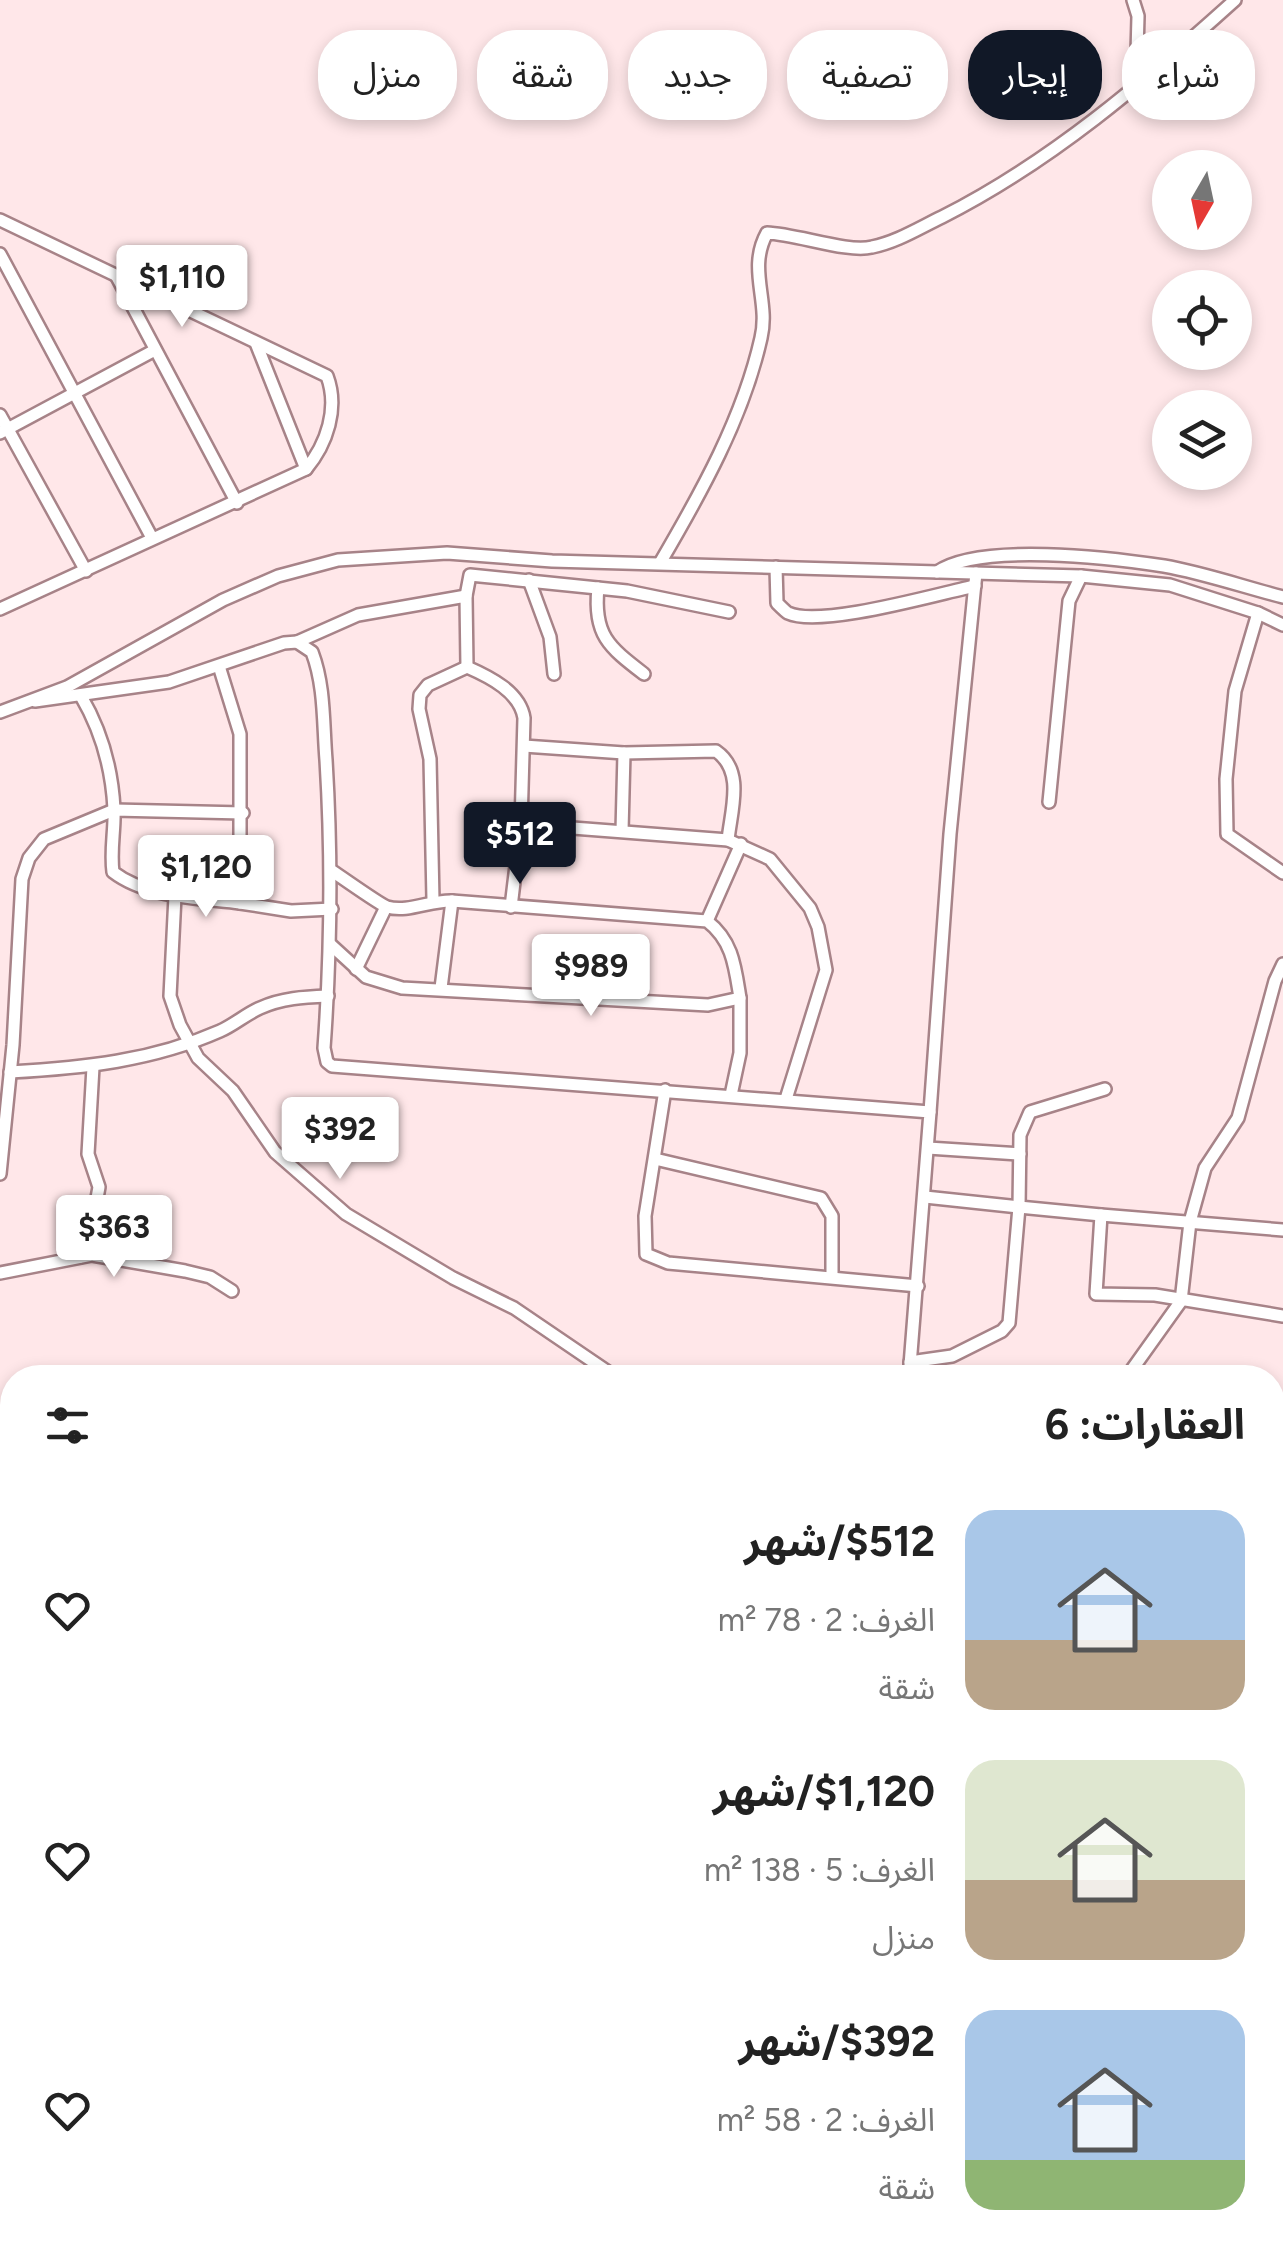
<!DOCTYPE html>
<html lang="ar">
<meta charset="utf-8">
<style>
:root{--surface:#fff;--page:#f2f2f2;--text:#222;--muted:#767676;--accent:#111827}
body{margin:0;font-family:Figtree,"Noto Sans Arabic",sans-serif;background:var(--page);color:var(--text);direction:rtl;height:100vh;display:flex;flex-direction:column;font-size:38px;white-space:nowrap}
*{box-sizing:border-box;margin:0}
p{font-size:32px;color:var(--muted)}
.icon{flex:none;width:55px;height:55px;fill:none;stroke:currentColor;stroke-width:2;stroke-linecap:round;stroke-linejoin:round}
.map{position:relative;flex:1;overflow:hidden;direction:ltr}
.details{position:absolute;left:0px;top:1365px;width:1285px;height:890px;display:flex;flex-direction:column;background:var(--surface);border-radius:40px 40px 0 0;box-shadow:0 5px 15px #0003;direction:rtl}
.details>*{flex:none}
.guide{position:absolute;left:30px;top:30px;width:1225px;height:90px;direction:rtl;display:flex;gap:20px}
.needle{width:65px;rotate:189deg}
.buttons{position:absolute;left:1152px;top:150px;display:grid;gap:20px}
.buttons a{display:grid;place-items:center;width:100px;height:100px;border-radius:50%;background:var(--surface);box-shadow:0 5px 15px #0003;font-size:50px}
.price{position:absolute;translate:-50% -85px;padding:0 22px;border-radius:10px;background:#fff;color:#222;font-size:32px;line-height:65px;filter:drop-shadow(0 2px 5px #0008)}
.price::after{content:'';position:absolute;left:50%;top:60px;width:30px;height:22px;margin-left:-15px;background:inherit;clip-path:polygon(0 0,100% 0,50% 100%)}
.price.on{background:var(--accent);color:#fff}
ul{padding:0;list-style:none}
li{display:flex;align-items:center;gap:30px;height:250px;padding:0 40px}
li span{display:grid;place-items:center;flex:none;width:280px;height:200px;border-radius:30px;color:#555}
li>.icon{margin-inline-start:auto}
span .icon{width:120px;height:120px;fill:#fffc;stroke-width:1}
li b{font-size:42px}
h2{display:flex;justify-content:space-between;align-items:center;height:120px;padding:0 40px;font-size:42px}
.pill{padding:0 35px;border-radius:40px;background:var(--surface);box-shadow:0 5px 15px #0003;font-size:35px;line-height:90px}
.pill.on{background:var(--accent);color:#fff}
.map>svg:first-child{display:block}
.green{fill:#dac39f}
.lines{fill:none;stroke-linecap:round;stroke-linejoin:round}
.street-casing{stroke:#a78388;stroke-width:16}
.secondary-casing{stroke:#a78388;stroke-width:20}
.street{stroke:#fff;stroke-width:11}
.secondary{stroke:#fff;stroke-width:15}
</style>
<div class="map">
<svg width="1283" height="2255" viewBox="0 0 1283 2255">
<rect width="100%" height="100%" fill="#ffe7e9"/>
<polygon class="green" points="1050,2243 1052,2255 897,2255"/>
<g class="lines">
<defs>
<g id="street">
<polyline points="1133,0 1138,16 1137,53"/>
<polyline points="1134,87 1137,53 1159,68"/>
<path d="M0 220 327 376C339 408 327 444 306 469L0 609"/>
<polyline points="0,254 152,538"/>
<polyline points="117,277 237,503"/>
<polyline points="256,343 306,469"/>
<polyline points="0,415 86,571"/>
<polyline points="0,433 155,350"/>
<path d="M660 563C701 493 743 418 761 338 770 301 747 269 767 233 797 234 847 253 872 247 897 242 919 228 942 217 1051 162 1144 82 1235 0"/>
<path d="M776 567 777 603C779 605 786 612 788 613 820 628 937 594 975 586"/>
<path d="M937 572C980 542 1111 558 1164 566 1204 573 1244 587 1283 597"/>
<polyline points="529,580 550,637 554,674"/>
<path d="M598 588C593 635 609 647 644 674"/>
<polyline points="466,596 470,575 627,591 729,612"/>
<polyline points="1258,613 1235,691 1226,779 1227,834 1283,873"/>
<path d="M297 642 358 615 466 596 467 667C490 677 520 692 524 718L521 824 511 907"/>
<polyline points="219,666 240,734 240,903 291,911 332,909"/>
<path d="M81 696C101 730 112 769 114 809 115 830 110 850 113 872 147 898 199 898 240 903"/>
<path d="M35 701 169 682 284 643 297 642 312 652C325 686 323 724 326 760 332 857 331 951 324 1048L327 1062 332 1066 930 1112 909 1378"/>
<polyline points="0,712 67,687 223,600 278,576 338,560 447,553 552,561 1081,576 1170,585 1258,613 1283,625"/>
<path d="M524 746 624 753 716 751C745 771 731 810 728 840"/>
<polyline points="1049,802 1069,601 1081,576"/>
<polyline points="521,824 728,840 770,859 810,908 818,927 826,970 786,1099"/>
<polyline points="622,831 624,753"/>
<polyline points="175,896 170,996 180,1025 198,1058 233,1091 275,1152 346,1214 453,1278 514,1308 617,1378"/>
<polyline points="433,900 430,759 419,709 420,695 428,685 467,667"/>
<polyline points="707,921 741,844"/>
<path d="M331 945 366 977 402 988 708 1005 740 998C735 967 733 941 707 921L452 901C431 900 408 913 387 907 379 904 343 878 332 871"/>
<polyline points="356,969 386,907"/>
<polyline points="441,988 452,901"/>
<path d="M10 1072C83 1068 152 1061 220 1031 234 1025 246 1014 260 1008 282 998 304 997 328 996"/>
<polyline points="665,1090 645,1216 646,1254 668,1263 918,1286"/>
<polyline points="731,1095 740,1053 740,998"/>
<polyline points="930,1112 950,834 976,573"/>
<polyline points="928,1148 1020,1154"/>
<polyline points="655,1159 821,1198 832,1216 832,1277"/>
<polyline points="0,1174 13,1045 22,879 29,858 44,839 114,810 243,813"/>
<polyline points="1101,1215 1019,1207 1020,1135 1030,1112 1105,1089"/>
<polyline points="1283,1230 1101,1215 1096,1294 1155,1295 1283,1316"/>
<polyline points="80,1257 93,1220 99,1187 88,1154 93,1067"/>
<polyline points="0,1273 92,1255 185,1271 210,1277 232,1291"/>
<polyline points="910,1362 952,1356 1002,1331 1009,1323 1019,1207 925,1197"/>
<polyline points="1126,1378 1181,1301 1190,1222 1205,1168 1238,1118 1275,981 1283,964"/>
<polyline points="0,1439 12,1450"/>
<polyline points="1272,1476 1283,1478"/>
<polyline points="0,1636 12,1623"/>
<polyline points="1272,1648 1283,1651"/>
<polyline points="1272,1742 1283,1743"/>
<polyline points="0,1748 12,1739"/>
<polyline points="1272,1800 1283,1799"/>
<polyline points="0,1852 12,1847"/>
<polyline points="1272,1852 1283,1844"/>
<polyline points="0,1888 12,1894"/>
<polyline points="1272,1899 1283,1912"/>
<polyline points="0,1957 12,1939"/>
<polyline points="1272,1973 1283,1964"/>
<polyline points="1272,2014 1283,2028"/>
<polyline points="0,2080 12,2075"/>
<polyline points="537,2242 545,2255"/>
<polyline points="668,2242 672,2255"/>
<polyline points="1171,2242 1180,2255"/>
<polyline points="1271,2242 1273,2255"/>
<polyline points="606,2252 639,2242"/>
<polyline points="161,2255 170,2252 268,2255 365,2248 378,2242"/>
</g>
<g id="secondary">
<polyline points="0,2087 12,2130"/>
<polyline points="42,2242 45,2255"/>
</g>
</defs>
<use href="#street" class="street-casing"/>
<use href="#secondary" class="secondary-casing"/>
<use href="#street" class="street"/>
<use href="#secondary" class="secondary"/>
</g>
</svg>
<div class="buttons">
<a><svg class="needle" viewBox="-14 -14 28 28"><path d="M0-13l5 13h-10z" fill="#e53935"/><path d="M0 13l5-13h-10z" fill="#767676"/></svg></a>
<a><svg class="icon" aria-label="locate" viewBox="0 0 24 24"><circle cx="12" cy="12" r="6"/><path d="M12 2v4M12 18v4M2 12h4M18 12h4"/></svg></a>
<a><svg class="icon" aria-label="layers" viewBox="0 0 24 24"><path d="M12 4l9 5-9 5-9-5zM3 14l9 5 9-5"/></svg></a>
</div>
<b class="price" style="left:182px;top:330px">$1,110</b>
<b class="price on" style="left:520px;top:887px">$512</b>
<b class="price" style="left:206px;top:920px">$1,120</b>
<b class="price" style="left:591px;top:1019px">$989</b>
<b class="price" style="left:340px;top:1182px">$392</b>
<b class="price" style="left:114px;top:1280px">$363</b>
<div class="guide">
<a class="pill">شراء</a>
<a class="pill on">إيجار</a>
<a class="pill">تصفية</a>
<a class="pill">جديد</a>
<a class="pill">شقة</a>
<a class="pill">منزل</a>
</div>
<section class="details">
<h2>العقارات: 6<svg class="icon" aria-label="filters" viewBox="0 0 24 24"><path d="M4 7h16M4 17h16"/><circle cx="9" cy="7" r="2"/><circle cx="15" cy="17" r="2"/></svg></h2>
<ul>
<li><span style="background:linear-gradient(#a9c7e8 65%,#b9a48a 0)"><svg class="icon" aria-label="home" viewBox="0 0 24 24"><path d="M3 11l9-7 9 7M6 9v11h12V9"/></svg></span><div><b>$512/شهر</b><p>الغرف: 2 · 78 m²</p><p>شقة</p></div><svg class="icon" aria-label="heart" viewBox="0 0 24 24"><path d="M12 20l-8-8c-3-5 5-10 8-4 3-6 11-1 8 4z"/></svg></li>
<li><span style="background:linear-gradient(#dfe7d0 60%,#b9a48a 0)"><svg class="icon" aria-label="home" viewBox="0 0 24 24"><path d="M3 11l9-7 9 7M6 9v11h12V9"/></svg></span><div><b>$1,120/شهر</b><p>الغرف: 5 · 138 m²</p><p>منزل</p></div><svg class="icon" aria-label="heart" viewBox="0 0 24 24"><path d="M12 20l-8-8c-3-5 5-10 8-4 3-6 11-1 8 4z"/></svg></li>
<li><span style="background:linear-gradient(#a9c7e8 75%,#8fb573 0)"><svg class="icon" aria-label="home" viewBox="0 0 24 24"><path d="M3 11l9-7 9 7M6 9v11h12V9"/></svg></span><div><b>$392/شهر</b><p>الغرف: 2 · 58 m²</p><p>شقة</p></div><svg class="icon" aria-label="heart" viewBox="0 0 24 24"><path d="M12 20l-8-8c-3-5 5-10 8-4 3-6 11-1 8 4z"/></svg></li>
</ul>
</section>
</div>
